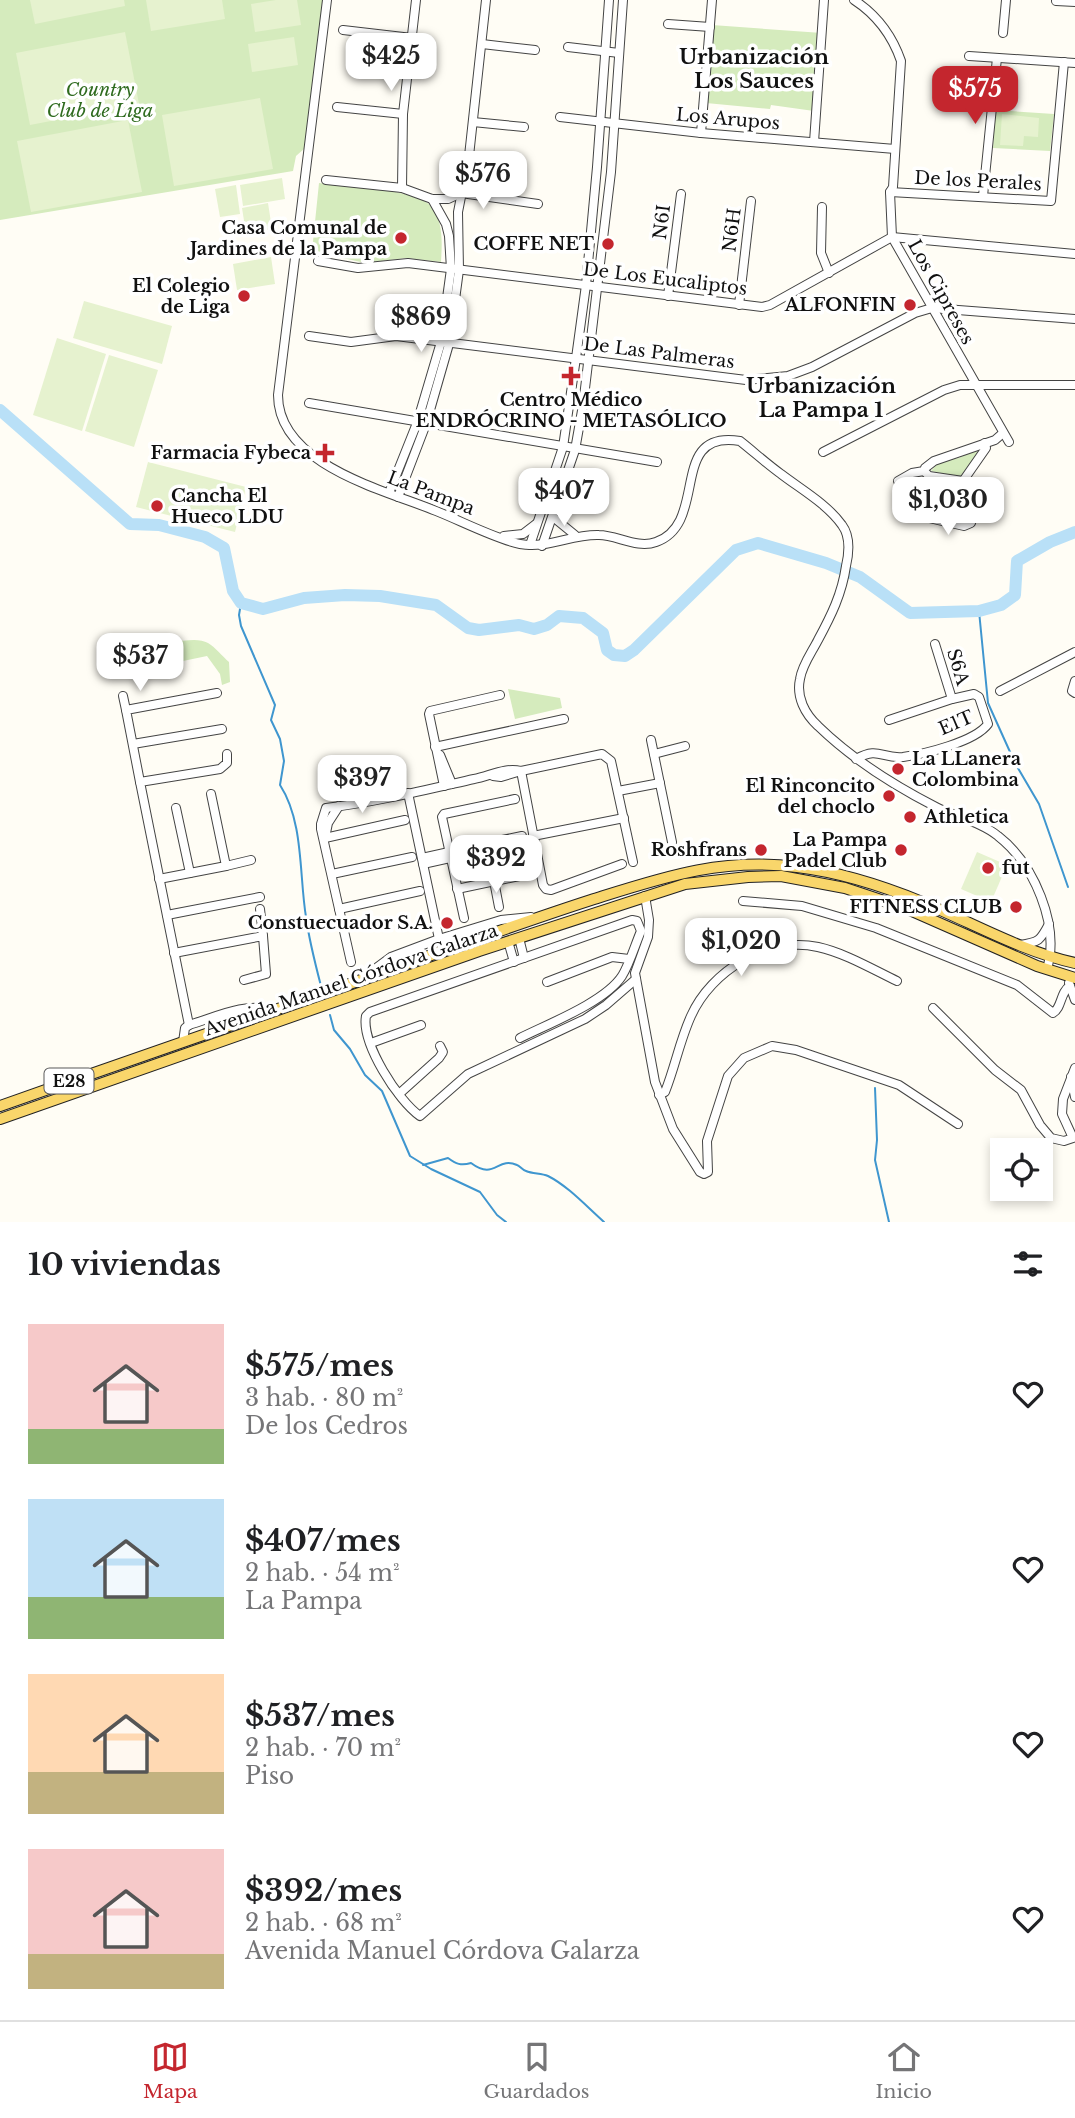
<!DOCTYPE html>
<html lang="es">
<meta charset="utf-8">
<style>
:root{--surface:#fff;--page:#f6f6f6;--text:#202124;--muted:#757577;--line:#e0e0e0;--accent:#c4262e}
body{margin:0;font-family:"Libre Baskerville",serif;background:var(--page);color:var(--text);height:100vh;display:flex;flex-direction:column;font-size:26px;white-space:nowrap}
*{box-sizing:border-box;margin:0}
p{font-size:23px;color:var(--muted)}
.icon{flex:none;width:38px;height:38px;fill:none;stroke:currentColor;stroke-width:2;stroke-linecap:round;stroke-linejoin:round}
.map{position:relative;height:1222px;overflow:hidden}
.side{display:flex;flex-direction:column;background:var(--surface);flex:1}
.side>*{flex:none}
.fabs{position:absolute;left:990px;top:1138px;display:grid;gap:14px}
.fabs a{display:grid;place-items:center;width:63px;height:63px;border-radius:0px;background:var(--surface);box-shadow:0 4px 10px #0003;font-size:35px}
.price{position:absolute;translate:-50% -60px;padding:0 16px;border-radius:14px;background:#fff;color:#222;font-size:23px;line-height:46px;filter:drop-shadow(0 2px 4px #0008)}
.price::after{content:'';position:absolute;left:50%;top:42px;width:21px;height:16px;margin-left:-10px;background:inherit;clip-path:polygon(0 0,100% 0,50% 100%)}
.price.on{background:var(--accent);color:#fff}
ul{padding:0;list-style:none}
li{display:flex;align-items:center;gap:21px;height:175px;padding:0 28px}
li span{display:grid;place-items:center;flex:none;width:196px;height:140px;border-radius:0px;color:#555}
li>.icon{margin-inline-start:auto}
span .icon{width:84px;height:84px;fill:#fffc;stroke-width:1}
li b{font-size:30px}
h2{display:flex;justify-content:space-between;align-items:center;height:84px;padding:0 28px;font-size:30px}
.tab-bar{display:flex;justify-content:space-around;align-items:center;height:98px;border-top:2px solid var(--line);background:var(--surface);font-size:19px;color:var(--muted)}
.tab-bar a{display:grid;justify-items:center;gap:4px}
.tab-bar .on{color:var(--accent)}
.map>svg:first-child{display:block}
.park{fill:#d5ebbd}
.pitch{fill:#e6f2cf}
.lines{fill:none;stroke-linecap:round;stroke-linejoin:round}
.stream{stroke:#3f96cf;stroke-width:2}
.river{stroke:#b9e0f7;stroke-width:12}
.minor-casing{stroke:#444;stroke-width:10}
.major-casing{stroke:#222;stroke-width:12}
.minor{stroke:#fff;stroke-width:8}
.major{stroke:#f9d66b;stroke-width:10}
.poi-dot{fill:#c4262e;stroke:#fff;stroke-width:2.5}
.labels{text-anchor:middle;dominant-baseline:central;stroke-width:7;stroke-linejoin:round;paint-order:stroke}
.shield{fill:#fff;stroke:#585858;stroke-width:2}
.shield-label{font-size:16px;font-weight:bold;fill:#111}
.park-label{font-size:18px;font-style:italic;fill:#2f6b1f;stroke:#fff}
.street-label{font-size:18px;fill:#111;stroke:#fff}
.poi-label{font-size:18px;font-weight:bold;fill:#111;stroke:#fff;text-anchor:end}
.quarter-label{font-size:21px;font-weight:bold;fill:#111;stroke:#fff}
</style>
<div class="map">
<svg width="1075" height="1222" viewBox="0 0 1075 1222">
<rect width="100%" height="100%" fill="#fffdf5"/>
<g class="park">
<polygon points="0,0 323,0 305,148 296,156 293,171 0,220"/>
<polygon points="712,25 822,33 814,111 771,105 770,109 706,103"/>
<polygon points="995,110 1054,114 1050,151 993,148"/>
<path d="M319 183C342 186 415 189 430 205 444 220 442 244 441 262L406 258 365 263 312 251Z"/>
<polygon points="978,448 980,450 960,477 931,471 939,462 959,458"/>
<path d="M115 634C125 636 131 644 141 645 161 648 193 634 208 643 215 647 222 656 229 662L230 682 222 685 220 674 207 656 135 671 119 669Z"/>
<polygon points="508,689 560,698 562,708 515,719"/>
</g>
<g class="pitch">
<polygon points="30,0 124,0 125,6 35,24"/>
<polygon points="146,0 222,0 225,19 151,31"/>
<polygon points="276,0 297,0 301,25 255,32 251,4"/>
<polygon points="125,32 139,104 30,125 16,53"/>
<polygon points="294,37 298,65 252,72 248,44"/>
<polygon points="260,98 273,169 174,186 162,115"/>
<polygon points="1002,114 1039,118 1038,137 1024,136 1023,146 1000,145"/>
<polygon points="128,120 142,192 31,212 17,141"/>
<polygon points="282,178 285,199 243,206 240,185"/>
<polygon points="236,185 240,214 220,217 215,189"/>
<polygon points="268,203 272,229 246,233 242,208"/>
<polygon points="271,257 275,284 237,290 233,264"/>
<polygon points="84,301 172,326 162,364 73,338"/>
<polygon points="57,338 106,354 82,431 33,415"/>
<polygon points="109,355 158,370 134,447 85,431"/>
<polygon points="148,462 246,487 235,532 136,507"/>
<polygon points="977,852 1007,865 991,902 961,889"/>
</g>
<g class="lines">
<g class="stream">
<path d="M241 603 239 615 241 626 275 705 271 720 280 739 284 761 280 785C304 822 299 875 306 917 309 940 315 963 321 986"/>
<polyline points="979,611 988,703 1015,763 1039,804 1068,887"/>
<polyline points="330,1015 334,1030 350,1049 365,1075 382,1091 410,1156 431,1169 480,1192 497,1215 506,1222"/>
<polyline points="875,1088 877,1140 875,1160 889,1222"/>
<path d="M423 1165 448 1158C456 1164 461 1166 471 1163 495 1181 497 1156 517 1165 520 1166 522 1170 526 1171 533 1174 541 1173 548 1176 568 1186 587 1207 604 1222"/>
</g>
<polyline class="river" points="0,410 130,524 159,525 205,537 224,548 233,591 241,603 263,609 304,598 345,595 380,596 436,605 468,628 479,630 519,625 534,629 547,625 559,616 583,618 603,633 607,650 614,655 625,656 634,650 736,550 758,543 826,563 860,577 910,613 979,611 1001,605 1015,595 1017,561 1050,542 1075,532"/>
<defs>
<g id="minor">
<path d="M327 0 278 395C278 465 385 490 436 511 459 520 498 540 520 544 548 549 571 534 599 535 617 535 637 549 656 542 710 523 667 429 740 441 754 452 767 464 781 474 802 490 827 504 842 525 851 537 849 553 846 566 842 594 831 616 818 640 812 652 802 665 800 679 796 697 805 714 818 726 853 760 893 785 936 807 956 817 981 822 998 836 1034 864 1060 925 1047 969"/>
<path d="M854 0C877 15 892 35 901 61L893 187 890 192 892 237 1009 442"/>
<polyline points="1056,1 1075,2"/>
<polyline points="668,24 710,27"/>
<polyline points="343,30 412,38"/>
<polyline points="1003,33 1006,0"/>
<polyline points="482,44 535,50"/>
<polyline points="568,47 619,53"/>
<polyline points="969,56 1075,63"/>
<polyline points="337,107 403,114"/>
<polyline points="560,117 701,133 895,149"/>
<polyline points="473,122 524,127"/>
<polyline points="701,133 712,0"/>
<polyline points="814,142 824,0"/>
<polyline points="326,180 402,188 432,199 448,199 461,193 538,204"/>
<polyline points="402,188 403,114 416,0"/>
<polyline points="890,192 1051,201 1064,62"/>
<polyline points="983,196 997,58"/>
<polyline points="822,207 821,253 829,273"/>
<polyline points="318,261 358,268 408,263 762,307 770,305 892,237 1075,254"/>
<polyline points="668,296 681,194"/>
<polyline points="739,305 751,201"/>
<polyline points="309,336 351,342 396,336 746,380 788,376 812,367 915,313 932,308 1075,319"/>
<polyline points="309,403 657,462"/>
<polyline points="823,452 944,390 960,385 1075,385"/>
<polyline points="924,471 929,476 963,481"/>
<polyline points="898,481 912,473 924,471 925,468 934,461 995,440 1003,433"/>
<polyline points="963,481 986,448 985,443"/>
<polyline points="389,493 417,423 441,342 451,269 449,236 446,224 432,199"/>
<polyline points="398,497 426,424 449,344 459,270 458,212 469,156 486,0"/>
<polyline points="553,517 575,535"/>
<polyline points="929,518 964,526 971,523 975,508 963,481"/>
<polyline points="504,536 523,534 536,524"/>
<polyline points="530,545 563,447 576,358 586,285 597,167 609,0"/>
<polyline points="542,546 575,450 583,405 611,172 623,0"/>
<polyline points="935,644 952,699"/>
<polyline points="1075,681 1072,691 1075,693"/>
<polyline points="1000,691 1075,652"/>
<polyline points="123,696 126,710"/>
<polyline points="651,740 672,842"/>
<polyline points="133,744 222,729"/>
<polyline points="435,747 564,719"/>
<polyline points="654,754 685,746"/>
<polyline points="440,755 452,784"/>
<path d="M856 759C879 746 881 759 903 757 924 754 975 742 988 724L979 697 974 694 952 699 889 720"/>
<polyline points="521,771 543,885 546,889 551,890 622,864"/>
<polyline points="493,776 501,777 521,771 602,754 611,761 633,862"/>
<polyline points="140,782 126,710 217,693"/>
<polyline points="444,786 429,714 430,711 500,695"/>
<polyline points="618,791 660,783"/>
<polyline points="408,793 439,939"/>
<polyline points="176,808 190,873 226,866 211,794"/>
<polyline points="533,836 624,818"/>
<polyline points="325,838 405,820"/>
<polyline points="325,838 328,823 339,806"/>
<polyline points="449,851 522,836"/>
<polyline points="422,858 449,852"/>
<polyline points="423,864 450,858"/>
<polyline points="226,866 251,860"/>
<polyline points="332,874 412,857"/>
<polyline points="159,879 190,873"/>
<polyline points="494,881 499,907"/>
<polyline points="457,889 529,874"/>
<polyline points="645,896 649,920 648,937 635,973 655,1082 673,1129 700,1172 704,1174 708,1172 707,1141 728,1076 744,1058 772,1046 796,1050 899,1085 958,1124"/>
<path d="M743 901 802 906 876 928 1017 985 1053 1013C1062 1008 1060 992 1070 986"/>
<polyline points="260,909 263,936"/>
<polyline points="339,909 420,891"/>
<polyline points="167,915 260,897"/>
<polyline points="464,918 442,817 444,814 515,799"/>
<polyline points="519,938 524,958"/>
<polyline points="508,941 514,962"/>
<path d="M1020 945C1039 942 1040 941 1049 924"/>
<polyline points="174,953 263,936 266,974 244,980"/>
<path d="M351 962 321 829V824L326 808C376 802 425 790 474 779 490 776 505 767 521 771"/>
<polyline points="364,977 391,957 439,939 501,920 531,917"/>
<polyline points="547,982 612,957 629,959"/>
<polyline points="1069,983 1075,1000"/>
<polyline points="933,1008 995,1070 1021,1090 1040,1125 1051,1138 1064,1141 1073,1138 1062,1114 1063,1099 1075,1068"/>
<polyline points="189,1025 140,782 220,769 227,763 227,754"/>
<path d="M520 1038C548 1024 605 1002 622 976 630 963 635 945 641 931L637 921 632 920 370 1012 366 1016C361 1043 398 1101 420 1116L468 1074 585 1019 606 1005 636 979"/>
<path d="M183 1042 185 1028 189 1025C216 1017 244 1002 272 1010"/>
<polyline points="371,1043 421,1025"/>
<polyline points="1071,1077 1075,1097"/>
<polyline points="399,1094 439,1058 443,1052 440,1046"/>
<path d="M659 1095 665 1092C675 1067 680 1040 691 1016 711 971 767 936 818 947 845 953 872 969 897 981"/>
</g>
<g id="major">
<path d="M0 1106C127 1061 255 1018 381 973 451 948 520 923 591 900 661 878 721 857 797 867 839 872 883 886 922 902 973 923 1021 951 1075 963"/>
<polyline points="0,1119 479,951 685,884 748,877 781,876 845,888 905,908 1037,966 1075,978"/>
</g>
</defs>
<use href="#minor" class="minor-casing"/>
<use href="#major" class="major-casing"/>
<use href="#minor" class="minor"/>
<use href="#major" class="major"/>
</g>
<g class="poi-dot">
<circle cx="401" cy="238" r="7"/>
<circle cx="608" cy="244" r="7"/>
<circle cx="244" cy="296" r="7"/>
<circle cx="910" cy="305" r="7"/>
<path d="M567.5 365.5h7v7h7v7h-7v7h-7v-7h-7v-7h7z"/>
<path d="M321.5 442.5h7v7h7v7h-7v7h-7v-7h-7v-7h7z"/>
<circle cx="157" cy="506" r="7"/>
<circle cx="898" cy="769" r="7"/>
<circle cx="889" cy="796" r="7"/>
<circle cx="910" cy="817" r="7"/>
<circle cx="761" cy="850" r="7"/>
<circle cx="901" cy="850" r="7"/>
<circle cx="988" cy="868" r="7"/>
<circle cx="1016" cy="907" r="7"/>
<circle cx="447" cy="923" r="7"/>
</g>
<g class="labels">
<rect class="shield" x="44.5" y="1068.5" width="49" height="25" rx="5"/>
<g class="shield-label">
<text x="69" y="1081">E28</text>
</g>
<g class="park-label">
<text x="100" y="90">Country<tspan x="100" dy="21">Club de Liga</tspan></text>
</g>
<g class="street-label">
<text transform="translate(728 119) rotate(5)">Los Arupos</text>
<text transform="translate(978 181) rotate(3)">De los Perales</text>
<text transform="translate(662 222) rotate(-83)">N6I</text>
<text transform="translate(732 230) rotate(-83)">N6H</text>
<text transform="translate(665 279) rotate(7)">De Los Eucaliptos</text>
<text transform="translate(941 292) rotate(61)">Los Cipreses</text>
<text transform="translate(659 353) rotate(7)">De Las Palmeras</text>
<text transform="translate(431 493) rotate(21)">La Pampa</text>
<text transform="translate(958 667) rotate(73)">S6A</text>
<text transform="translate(956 723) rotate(-23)">E1T</text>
<text transform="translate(351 980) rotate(-19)">Avenida Manuel Córdova Galarza</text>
</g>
<g class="poi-label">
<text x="387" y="228">Casa Comunal de<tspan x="387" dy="21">Jardines de la Pampa</tspan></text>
<text x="594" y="244">COFFE NET</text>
<text x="230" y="286">El Colegio<tspan x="230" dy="21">de Liga</tspan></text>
<text x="896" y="305">ALFONFIN</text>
<text x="571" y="400" text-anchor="middle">Centro Médico<tspan x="571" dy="21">ENDRÓCRINO - METASÓLICO</tspan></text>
<text x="311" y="453">Farmacia Fybeca</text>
<text x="171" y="496" text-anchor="start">Cancha El<tspan x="171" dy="21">Hueco LDU</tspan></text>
<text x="912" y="759" text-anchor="start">La LLanera<tspan x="912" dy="21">Colombina</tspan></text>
<text x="875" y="786">El Rinconcito<tspan x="875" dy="21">del choclo</tspan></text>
<text x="924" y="817" text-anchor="start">Athletica</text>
<text x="887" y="840">La Pampa<tspan x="887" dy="21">Padel Club</tspan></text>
<text x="747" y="850">Roshfrans</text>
<text x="1002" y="868" text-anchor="start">fut</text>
<text x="1002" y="907">FITNESS CLUB</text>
<text x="433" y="923">Constuecuador S.A.</text>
</g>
<g class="quarter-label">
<text x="754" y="57">Urbanización<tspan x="754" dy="24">Los Sauces</tspan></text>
<text x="821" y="386">Urbanización<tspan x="821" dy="24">La Pampa 1</tspan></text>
</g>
</g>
</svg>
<div class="fabs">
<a><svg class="icon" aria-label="locate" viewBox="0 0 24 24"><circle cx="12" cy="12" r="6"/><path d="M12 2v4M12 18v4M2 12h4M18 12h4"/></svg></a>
</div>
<b class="price" style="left:391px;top:93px">$425</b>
<b class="price on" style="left:975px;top:126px">$575</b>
<b class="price" style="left:483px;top:211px">$576</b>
<b class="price" style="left:421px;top:354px">$869</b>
<b class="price" style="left:564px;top:528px">$407</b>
<b class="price" style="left:948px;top:537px">$1,030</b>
<b class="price" style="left:140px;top:693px">$537</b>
<b class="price" style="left:362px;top:815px">$397</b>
<b class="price" style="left:496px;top:895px">$392</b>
<b class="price" style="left:741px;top:978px">$1,020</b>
</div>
<section class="side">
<h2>10 viviendas<svg class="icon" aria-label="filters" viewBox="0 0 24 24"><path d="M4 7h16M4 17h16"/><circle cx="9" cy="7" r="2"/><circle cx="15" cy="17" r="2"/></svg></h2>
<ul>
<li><span style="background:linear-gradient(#f6c9c9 75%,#8fb573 0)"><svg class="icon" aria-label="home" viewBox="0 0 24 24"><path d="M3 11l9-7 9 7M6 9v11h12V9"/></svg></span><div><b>$575/mes</b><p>3 hab. · 80 m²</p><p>De los Cedros</p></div><svg class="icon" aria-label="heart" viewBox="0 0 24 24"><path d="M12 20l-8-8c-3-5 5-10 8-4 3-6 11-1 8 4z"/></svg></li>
<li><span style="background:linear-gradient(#bfe0f5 70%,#8fb573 0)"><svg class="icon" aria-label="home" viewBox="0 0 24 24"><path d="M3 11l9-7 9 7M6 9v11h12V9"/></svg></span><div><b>$407/mes</b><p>2 hab. · 54 m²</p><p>La Pampa</p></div><svg class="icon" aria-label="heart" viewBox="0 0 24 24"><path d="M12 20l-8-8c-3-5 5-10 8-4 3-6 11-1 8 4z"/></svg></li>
<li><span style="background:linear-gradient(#ffd9b3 70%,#c2b280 0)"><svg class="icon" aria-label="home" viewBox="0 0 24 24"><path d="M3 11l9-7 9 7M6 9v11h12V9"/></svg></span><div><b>$537/mes</b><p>2 hab. · 70 m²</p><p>Piso</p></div><svg class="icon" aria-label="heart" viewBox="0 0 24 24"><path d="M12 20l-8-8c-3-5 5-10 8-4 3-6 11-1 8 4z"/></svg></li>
<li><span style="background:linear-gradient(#f6c9c9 75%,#c2b280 0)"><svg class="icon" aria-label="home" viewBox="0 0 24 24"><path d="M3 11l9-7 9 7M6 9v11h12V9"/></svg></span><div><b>$392/mes</b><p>2 hab. · 68 m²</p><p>Avenida Manuel Córdova Galarza</p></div><svg class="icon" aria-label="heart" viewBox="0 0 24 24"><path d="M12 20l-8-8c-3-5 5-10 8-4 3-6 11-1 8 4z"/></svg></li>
</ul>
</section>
<nav class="tab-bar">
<a class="on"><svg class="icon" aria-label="map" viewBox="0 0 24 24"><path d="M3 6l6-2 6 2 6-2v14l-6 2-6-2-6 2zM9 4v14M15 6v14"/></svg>Mapa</a>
<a><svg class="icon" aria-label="saved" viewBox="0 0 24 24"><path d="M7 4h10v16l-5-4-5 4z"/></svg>Guardados</a>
<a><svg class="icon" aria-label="home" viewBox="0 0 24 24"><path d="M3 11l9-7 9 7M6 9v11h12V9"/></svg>Inicio</a>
</nav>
